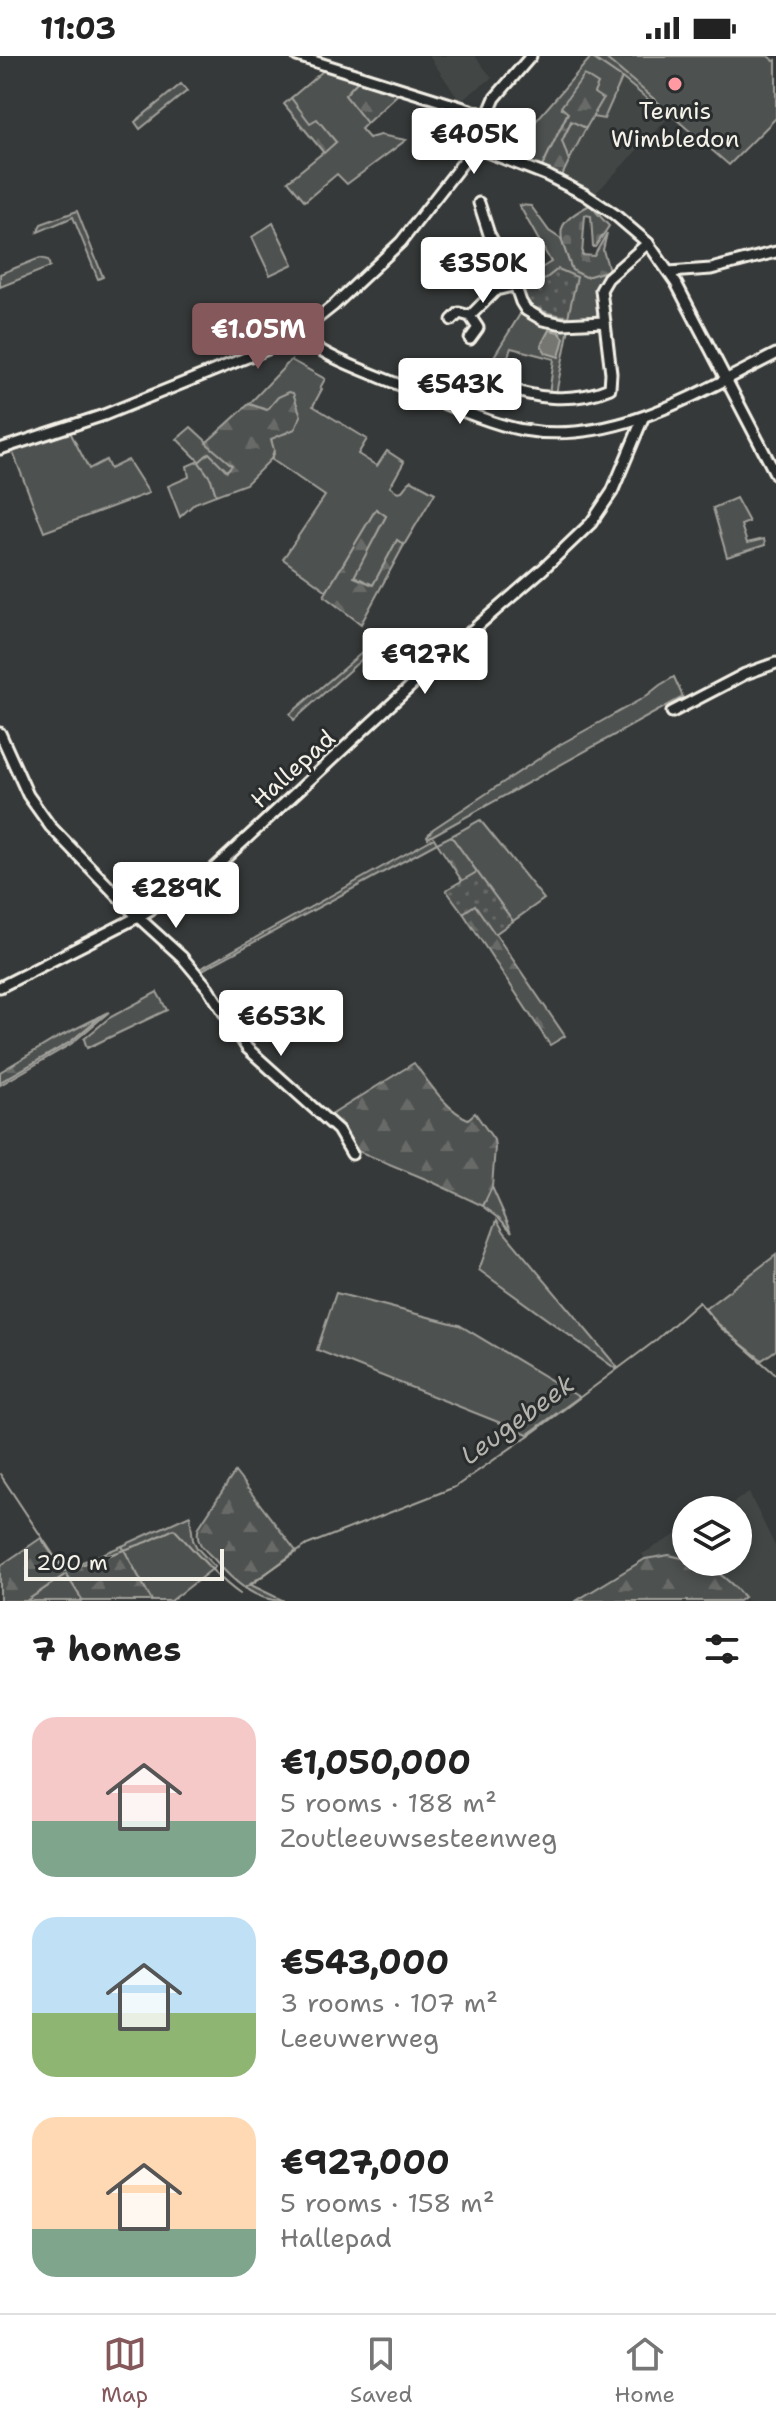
<!DOCTYPE html>
<meta charset="utf-8">
<style>
:root{--surface:#fff;--page:#f2f2f2;--text:#222;--muted:#767676;--line:#e0e0e0;--accent:#85585c}
body{margin:0;font-family:"Shantell Sans",sans-serif;background:var(--page);color:var(--text);height:100vh;display:flex;flex-direction:column;font-size:30px;white-space:nowrap}
*{box-sizing:border-box;margin:0}
p{font-size:26px;color:var(--muted)}
.icon{flex:none;width:44px;height:44px;fill:none;stroke:currentColor;stroke-width:2;stroke-linecap:round;stroke-linejoin:round}
.map{position:relative;height:1545px;overflow:hidden}
.side{display:flex;flex-direction:column;background:var(--surface);flex:1}
.side>*{flex:none}
.fabs{position:absolute;left:672px;top:1440px;display:grid;gap:16px}
.fabs a{display:grid;place-items:center;width:80px;height:80px;border-radius:50%;background:var(--surface);box-shadow:0 4px 12px #0003;font-size:40px}
.scale{position:absolute;left:24px;bottom:20px;width:200px;box-sizing:border-box;padding-left:8px;border:4px solid #f4f1e8;border-top:0;font-size:22px;line-height:28px;white-space:nowrap;color:#f4f1e8;-webkit-text-stroke:6px #2a2d2e;paint-order:stroke}
.price{position:absolute;translate:-50% -68px;padding:0 18px;border-radius:8px;background:#fff;color:#222;font-size:26px;line-height:52px;filter:drop-shadow(0 2px 4px #0008)}
.price::after{content:'';position:absolute;left:50%;top:48px;width:24px;height:18px;margin-left:-12px;background:inherit;clip-path:polygon(0 0,100% 0,50% 100%)}
.price.on{background:var(--accent);color:#fff}
ul{padding:0;list-style:none}
li{display:flex;align-items:center;gap:24px;height:200px;padding:0 32px}
li span{display:grid;place-items:center;flex:none;width:224px;height:160px;border-radius:24px;color:#555}
li>.icon{margin-inline-start:auto}
span .icon{width:96px;height:96px;fill:#fffc;stroke-width:1}
li b{font-size:34px}
h2{display:flex;justify-content:space-between;align-items:center;height:96px;padding:0 32px;font-size:34px}
.status{display:flex;justify-content:space-between;align-items:center;height:56px;padding:0 40px;background:var(--surface);direction:ltr}
.status svg{height:22px;fill:currentColor}
.tabs{display:flex;justify-content:space-around;align-items:center;height:112px;border-top:2px solid var(--line);background:var(--surface);font-size:22px;color:var(--muted)}
.tabs a{display:grid;justify-items:center;gap:4px}
.tabs .on{color:var(--accent)}
.map>svg:first-child{display:block}
.built{fill:#434645}
.grass{fill:#4e514f;stroke:#a1a19c;stroke-width:2}
.forest{fill:url(#forest-firs);stroke:#a1a19c;stroke-width:2}
.cemetery{fill:url(#cemetery-stones);stroke:#a1a19c;stroke-width:2}
.park{fill:url(#park-dots);stroke:#a1a19c;stroke-width:2}
.water{fill:url(#water-ripples);stroke:#a8a7a1;stroke-width:2}
.lines{fill:none;stroke-linecap:round;stroke-linejoin:round}
.stream{stroke:#a8a7a1;stroke-width:2}
.minor-casing{stroke:#f4f1e8;stroke-width:15}
.minor{stroke:#2a2d2e;stroke-width:9}
.poi-dot{fill:#ff9aa2;stroke:#2a2d2e;stroke-width:3}
.labels{text-anchor:middle;dominant-baseline:central;stroke-width:6;stroke-linejoin:round;paint-order:stroke}
.poi-label{font-size:24px;fill:#f4f1e8;stroke:#2a2d2e}
.street-label{font-size:24px;fill:#f4f1e8;stroke:#2a2d2e}
.water-label{font-size:26px;font-style:italic;fill:#b4b3ad;stroke:#2a2d2e}
</style>
<div class="status"><b>11:03</b><svg viewBox="0 0 49 12"><path d="M0 12V9h3v3zM5 12V6h3v6zM10 12V3h3v9zM15 12V0h3v12zM26 1h20v11H26zM47 4h2v5h-2z"/></svg></div>
<div class="map">
<svg width="776" height="1545" viewBox="0 0 776 1545">
<defs>
<pattern id="forest-firs" width="22" height="20" patternUnits="userSpaceOnUse" patternTransform="scale(2)"><rect width="22" height="20" fill="#4e514f"/><path d="M5 1l3.5 6h-7zM16 11l3.5 6h-7z" fill="#686a68"/></pattern>
<pattern id="cemetery-stones" width="16" height="16" patternUnits="userSpaceOnUse" patternTransform="scale(2)"><rect width="16" height="16" fill="#4e514f"/><path d="M2 7V4a2 2 0 0 1 4 0v3zM10 15v-3a2 2 0 0 1 4 0v3z" fill="#686a68"/></pattern>
<pattern id="park-dots" width="8" height="8" patternUnits="userSpaceOnUse" patternTransform="scale(2)"><rect width="8" height="8" fill="#4e514f"/><path d="M2 2h.1M6 6h.1" fill="none" stroke="#686a68" stroke-width="1.8" stroke-linecap="round"/></pattern>
<pattern id="water-ripples" width="26" height="14" patternUnits="userSpaceOnUse" patternTransform="scale(2)"><rect width="26" height="14" fill="#757572"/><path d="M2 4q2-2 4 0t4 0M15 11q2-2 4 0t4 0" fill="none" stroke="#5f5e5c"/></pattern>
</defs>
<rect width="100%" height="100%" fill="#363939"/>
<filter id="ink" filterUnits="userSpaceOnUse"><feTurbulence type="fractalNoise" baseFrequency=".0125" numOctaves="2"/><feDisplacementMap in="SourceGraphic" scale="16" xChannelSelector="R" yChannelSelector="G"/><feConvolveMatrix kernelMatrix="1 2 1 2 8 2 1 2 1" color-interpolation-filters="sRGB"/></filter>
<g filter="url(#ink)">
<g class="built">
<polygon points="429,0 475,0 492,22 460,45"/>
<polygon points="622,22 669,61 594,139 561,122 592,61 605,63"/>
<polygon points="749,1437 776,1492 776,1545 747,1545 728,1523 694,1506 738,1506 738,1454 720,1454"/>
<polygon points="686,1473 686,1503 656,1500 645,1503 642,1498"/>
</g>
<g class="grass">
<polygon points="603,0 768,0 774,5 776,4 776,62 729,109"/>
<polygon points="591,1 622,22 604,63 592,61 602,43 562,52 568,56 541,113 510,100 523,80"/>
<polygon points="324,14 358,25 345,39 367,67 361,73 369,82 380,79 406,84 347,128 337,118 305,145 288,125 336,86 310,68 291,42"/>
<polygon points="181,28 187,35 140,73 135,66"/>
<polygon points="572,65 586,72 569,105 562,85"/>
<path d="M519 149 531 150 549 175 561 183 572 214 586 221 609 214 610 218 597 237 599 255 595 262C573 264 536 269 524 245 521 240 520 232 519 226L551 206Z"/>
<polygon points="77,155 103,221 98,223 73,161 38,176 41,168"/>
<polygon points="273,167 293,208 270,219 252,181"/>
<polygon points="40,202 48,204 50,211 0,231 0,218"/>
<polygon points="522,255 569,272 556,338 549,338 554,303 511,292 504,311 493,302"/>
<polygon points="291,304 325,323 320,332 322,333 313,350 367,383 358,398 377,410 387,395 404,406 390,431 398,436 402,435 411,424 435,437 404,489 397,484 373,529 354,520 386,460 376,453 327,535 283,503 325,440 271,403 274,398 271,383 280,378 287,377 267,354 249,348"/>
<polygon points="191,371 232,409 227,415 199,406 211,423 216,439 195,447 180,461 168,430 189,421 187,410 199,405 177,383"/>
<polygon points="70,376 89,413 106,404 110,413 128,404 149,437 44,476 12,394"/>
<polygon points="736,442 749,466 741,469 747,487 764,483 765,489 727,501 713,452"/>
<polygon points="674,621 683,641 428,782 427,780 433,773 561,688 645,641 660,629"/>
<polygon points="480,764 544,843 513,865 451,780"/>
<polygon points="434,782 437,787 199,916 198,914"/>
<polygon points="157,936 167,954 87,992 84,983 109,962"/>
<polygon points="109,956 71,988 0,1029 0,1026 70,986 101,960"/>
<polygon points="492,1131 512,1176 499,1162 483,1150"/>
<polygon points="497,1164 504,1176 618,1312 616,1313 479,1214"/>
<polygon points="776,1199 776,1294 762,1304 721,1272 705,1253"/>
<polygon points="336,1237 459,1269 579,1341 528,1378 317,1294"/>
<polygon points="190,1459 193,1484 197,1492 215,1511 171,1545 152,1545 122,1490"/>
<polygon points="66,1518 83,1545 26,1545"/>
</g>
<g class="forest">
<polygon points="590,0 603,0 672,58 669,61 622,22"/>
<polygon points="584,19 598,28 594,37 603,43 586,72 571,65 562,85 569,105 561,122 541,113 568,57 561,51"/>
<polygon points="358,25 398,38 367,67 345,39"/>
<polygon points="291,42 310,67 317,63 336,86 324,97 284,48"/>
<polygon points="289,336 293,337 301,360 295,373 271,383 274,394 271,403 246,428 216,439 211,423 199,406 209,397 227,415 232,409 206,387 249,348 267,354 278,341"/>
<polygon points="376,453 386,460 354,521 373,529 397,484 404,489 361,568 324,540"/>
<polygon points="378,583 381,586 294,664 290,658"/>
<polygon points="451,780 477,816 462,825 437,787"/>
<polygon points="475,848 565,980 550,989 463,857"/>
<polygon points="101,960 70,986 0,1026 0,1016 55,983"/>
<path d="M414 1007C428 1025 446 1054 468 1063L475 1057 494 1084 495 1091 492 1131 483 1150 428 1124 353 1093 328 1061Z"/>
<path d="M235 1416 296 1495 251 1529 284 1545C254 1545 232 1524 214 1503 204 1493 194 1486 199 1471Z"/>
<path d="M41 1482C49 1493 56 1509 70 1511L122 1490 152 1545H83L66 1518 26 1545H0V1510Z"/>
<path d="M669 1499 686 1503V1506C710 1506 729 1524 744 1541L739 1545H576L645 1503Z"/>
</g>
<path class="cemetery" d="M590 149 609 170 595 191H593L591 160 585 159 582 199 594 200 607 177 603 194 609 214 586 221 572 214C560 178 550 169 590 149Z"/>
<g class="park">
<polygon points="558,213 577,221 568,261 548,257 527,248 521,234 540,227"/>
<polygon points="477,816 513,865 495,878 475,849 463,857 446,834"/>
</g>
<polygon class="water" points="549,274 559,276 564,282 559,301 546,297 541,289"/>
<g class="lines">
<g class="stream">
<path d="M0 1418 64 1515 147 1486 174 1473C195 1495 215 1520 240 1538"/>
<polyline points="246,1531 307,1489 455,1431 535,1375 655,1285 699,1246 715,1265 776,1319"/>
</g>
<defs>
<g id="minor">
<polyline points="297,0 486,59"/>
<polyline points="474,91 546,119 584,138 614,158 648,187 676,227 776,419"/>
<polyline points="479,147 489,178 511,217 521,246 526,254 543,264 563,268 604,266"/>
<polyline points="669,216 711,213 776,196"/>
<polyline points="470,260 496,234 516,229"/>
<polyline points="452,264 459,257 470,260 478,272 470,283"/>
<path d="M299 277C318 300 374 318 402 330 438 344 485 367 523 374 613 390 698 337 776 298"/>
<path d="M496 327C531 343 573 348 610 332L611 317 601 234 608 222 648 187"/>
<polyline points="0,393 104,359 270,292 299,277 333,250 401,186 468,100 474,91 495,42 531,0"/>
<polyline points="672,656 745,618 776,607"/>
<polyline points="0,677 28,739 50,770 138,861 182,901 208,932 247,992 338,1074 352,1098"/>
<polyline points="0,931 138,861 207,819 452,592 543,513 591,467 612,436 643,362"/>
</g>
</defs>
<use href="#minor" class="minor-casing"/>
<use href="#minor" class="minor"/>
</g>
</g>
<circle class="poi-dot" cx="675" cy="28" r="8"/>
<g class="labels">
<g class="poi-label">
<text x="675" y="55">Tennis<tspan x="675" dy="28">Wimbledon</tspan></text>
</g>
<g class="street-label">
<text transform="translate(293 713) rotate(-42)">Hallepad</text>
</g>
<g class="water-label">
<text transform="translate(517 1363) rotate(-36)">Leugebeek</text>
</g>
</g>
</svg>
<div class="fabs">
<a><svg class="icon" aria-label="layers" viewBox="0 0 24 24"><path d="M12 4l9 5-9 5-9-5zM3 14l9 5 9-5"/></svg></a>
</div>
<div class="scale">200 m</div>
<b class="price" style="left:474px;top:120px">€405K</b>
<b class="price" style="left:483px;top:249px">€350K</b>
<b class="price on" style="left:258px;top:315px">€1.05M</b>
<b class="price" style="left:460px;top:370px">€543K</b>
<b class="price" style="left:425px;top:640px">€927K</b>
<b class="price" style="left:176px;top:874px">€289K</b>
<b class="price" style="left:281px;top:1002px">€653K</b>
</div>
<section class="side">
<h2>7 homes<svg class="icon" aria-label="filters" viewBox="0 0 24 24"><path d="M4 7h16M4 17h16"/><circle cx="9" cy="7" r="2"/><circle cx="15" cy="17" r="2"/></svg></h2>
<ul>
<li><span style="background:linear-gradient(#f6c9c9 65%,#7fa58c 0)"><svg class="icon" aria-label="home" viewBox="0 0 24 24"><path d="M3 11l9-7 9 7M6 9v11h12V9"/></svg></span><div><b>€1,050,000</b><p>5 rooms · 188 m²</p><p>Zoutleeuwsesteenweg</p></div></li>
<li><span style="background:linear-gradient(#bfe0f5 60%,#8fb573 0)"><svg class="icon" aria-label="home" viewBox="0 0 24 24"><path d="M3 11l9-7 9 7M6 9v11h12V9"/></svg></span><div><b>€543,000</b><p>3 rooms · 107 m²</p><p>Leeuwerweg</p></div></li>
<li><span style="background:linear-gradient(#ffd9b3 70%,#7fa58c 0)"><svg class="icon" aria-label="home" viewBox="0 0 24 24"><path d="M3 11l9-7 9 7M6 9v11h12V9"/></svg></span><div><b>€927,000</b><p>5 rooms · 158 m²</p><p>Hallepad</p></div></li>
</ul>
</section>
<nav class="tabs">
<a class="on"><svg class="icon" aria-label="map" viewBox="0 0 24 24"><path d="M3 6l6-2 6 2 6-2v14l-6 2-6-2-6 2zM9 4v14M15 6v14"/></svg>Map</a>
<a><svg class="icon" aria-label="saved" viewBox="0 0 24 24"><path d="M7 4h10v16l-5-4-5 4z"/></svg>Saved</a>
<a><svg class="icon" aria-label="home" viewBox="0 0 24 24"><path d="M3 11l9-7 9 7M6 9v11h12V9"/></svg>Home</a>
</nav>
